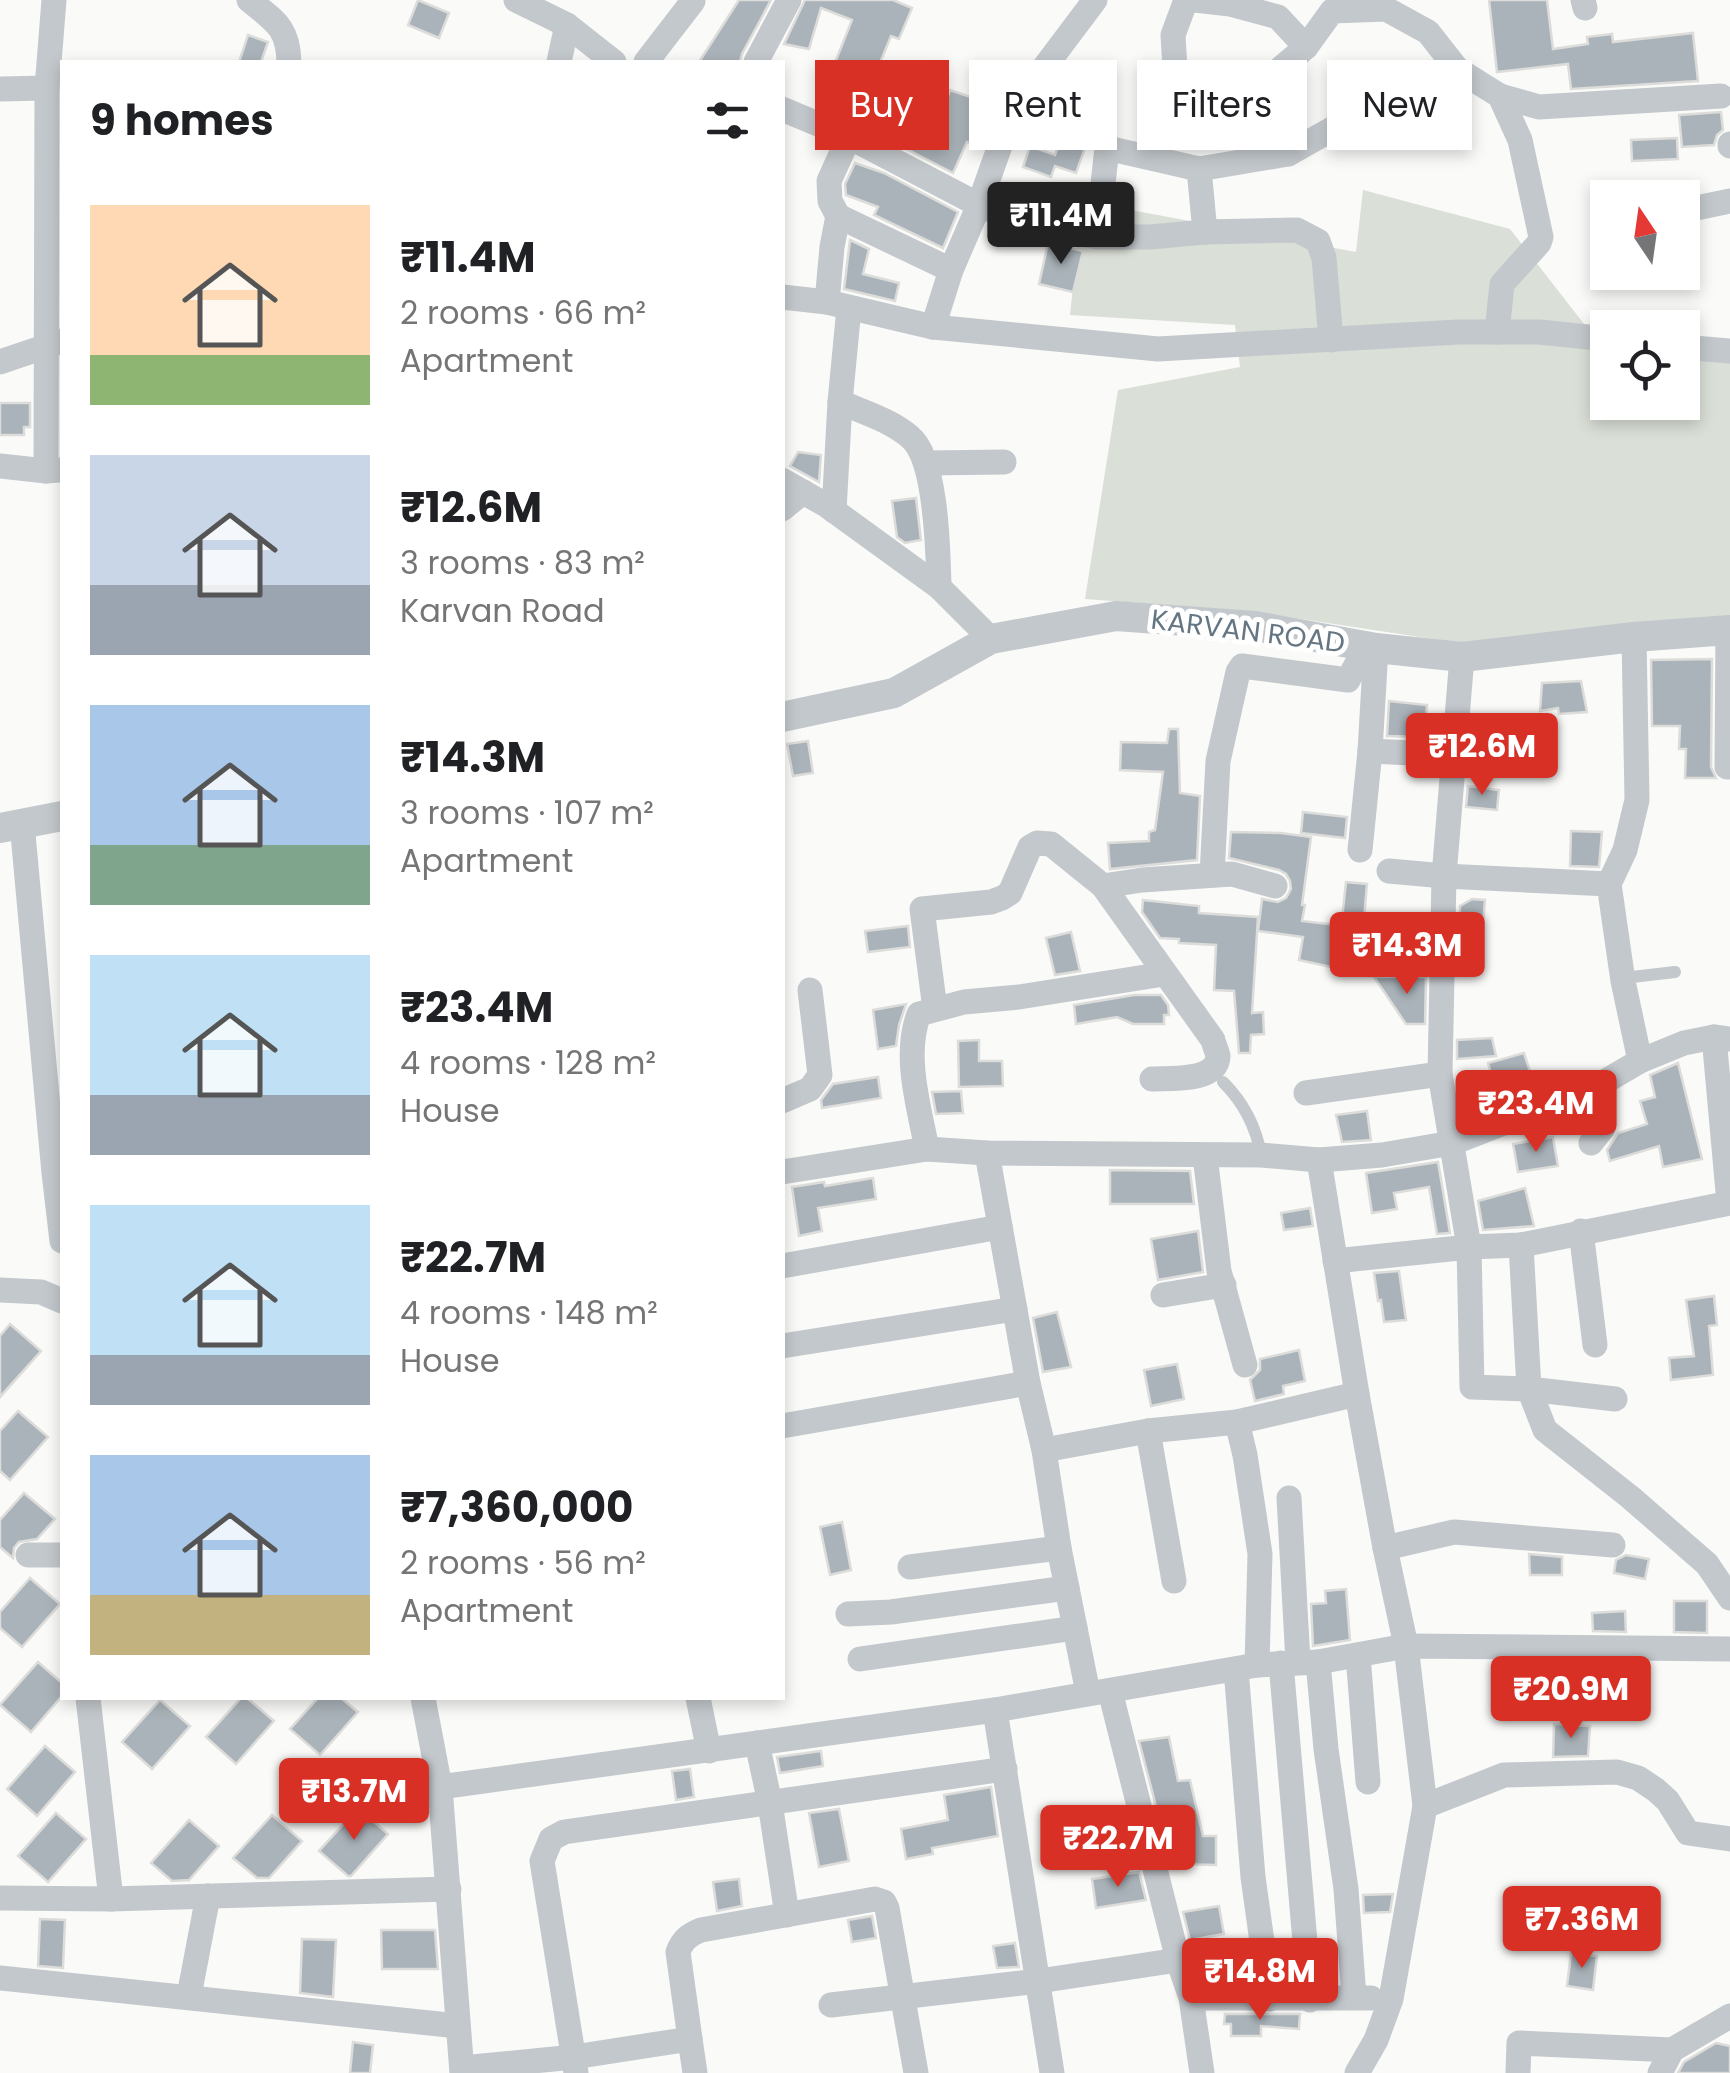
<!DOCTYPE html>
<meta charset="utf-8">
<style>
:root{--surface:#fff;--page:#f2f2f2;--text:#202124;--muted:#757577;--accent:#d93025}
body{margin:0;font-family:Poppins,sans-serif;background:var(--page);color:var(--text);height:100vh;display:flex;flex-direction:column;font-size:38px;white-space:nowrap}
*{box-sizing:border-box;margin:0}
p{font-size:32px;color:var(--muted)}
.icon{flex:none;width:55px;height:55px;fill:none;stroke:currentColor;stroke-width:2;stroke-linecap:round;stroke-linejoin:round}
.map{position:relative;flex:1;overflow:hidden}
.side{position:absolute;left:60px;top:60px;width:725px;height:1640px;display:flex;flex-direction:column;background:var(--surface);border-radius:0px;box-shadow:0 5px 15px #0003}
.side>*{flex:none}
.top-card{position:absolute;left:815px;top:60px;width:765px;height:90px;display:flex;gap:20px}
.needle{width:65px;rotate:347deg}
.controls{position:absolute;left:1590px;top:180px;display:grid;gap:20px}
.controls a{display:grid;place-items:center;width:110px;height:110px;border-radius:0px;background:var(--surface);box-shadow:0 5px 15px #0003;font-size:50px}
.price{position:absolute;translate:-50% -85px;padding:0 22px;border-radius:10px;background:var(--accent);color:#fff;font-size:32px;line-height:65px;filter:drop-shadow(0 2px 5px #0008)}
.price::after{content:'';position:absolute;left:50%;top:60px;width:30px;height:22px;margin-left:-15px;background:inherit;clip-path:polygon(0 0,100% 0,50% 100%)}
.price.active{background:#222;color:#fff}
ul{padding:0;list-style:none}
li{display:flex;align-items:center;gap:30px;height:250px;padding:0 30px}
li span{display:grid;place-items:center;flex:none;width:280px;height:200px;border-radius:0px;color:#555}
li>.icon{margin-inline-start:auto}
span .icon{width:120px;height:120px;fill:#fffc;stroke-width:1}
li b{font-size:42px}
h2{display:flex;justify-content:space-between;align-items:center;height:120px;padding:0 30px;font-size:42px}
.tag{padding:0 35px;border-radius:0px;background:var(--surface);box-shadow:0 5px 15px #0003;font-size:35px;line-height:90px}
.tag.active{background:var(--accent);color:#fff}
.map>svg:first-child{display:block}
.green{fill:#dadfd7}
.building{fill:#aab3b9;stroke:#dcdcda;stroke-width:2.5}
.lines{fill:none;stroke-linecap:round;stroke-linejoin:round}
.service{stroke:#c3c8cc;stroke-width:12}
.minor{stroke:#c3c8cc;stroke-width:25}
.tertiary{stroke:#c3c8cc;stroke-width:30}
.labels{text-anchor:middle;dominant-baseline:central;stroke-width:10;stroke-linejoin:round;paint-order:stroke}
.street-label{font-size:28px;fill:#657683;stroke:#fff}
</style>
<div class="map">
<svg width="1730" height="2073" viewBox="0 0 1730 2073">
<rect width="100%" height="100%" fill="#fafaf8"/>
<polygon class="green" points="1363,190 1510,229 1602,347 1607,348 1608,402 1682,402 1683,352 1730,355 1730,618 1459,643 1249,611 1085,599 1118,390 1240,367 1235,325 1070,315 1082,201 1356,252"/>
<g class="building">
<polygon points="418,0 449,13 439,38 408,25"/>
<polygon points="739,0 771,0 742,54 740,62 699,62"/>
<polygon points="805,0 893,0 912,8 899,39 891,36 872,82 854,75 839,110 819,103 852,20 821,8 809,49 784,44"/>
<polygon points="1489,0 1547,0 1553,49 1588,44 1587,37 1612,34 1613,42 1693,33 1698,81 1571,89 1568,64 1497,72"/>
<polygon points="248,35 268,42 261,62 239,62"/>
<polygon points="950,90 997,106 982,147 967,142 953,173 897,144 903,130 932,143"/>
<polygon points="1721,112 1723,130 1717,135 1714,145 1682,147 1679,115"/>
<polygon points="1065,126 1090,134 1076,173 1055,166 1051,177 1023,167 1030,146 1055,155"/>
<polygon points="1258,126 1259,142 1222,149 1221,128"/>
<polygon points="1677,138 1678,159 1632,161 1631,140"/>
<polygon points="855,163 884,173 958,212 943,248 874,215 878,207 846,195 845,184"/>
<polygon points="850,240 869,249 863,274 899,283 895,301 844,289"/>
<polygon points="1048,243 1083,251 1073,292 1039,284"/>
<polygon points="0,403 30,403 30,427 24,427 24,435 0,435"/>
<polygon points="798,452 821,455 819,482 790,466"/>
<polygon points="916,498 921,540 905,543 897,537 892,501"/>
<polygon points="1712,659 1711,767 1716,778 1685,778 1686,749 1679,749 1680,726 1652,726 1651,660"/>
<polygon points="1581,681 1587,712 1559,714 1558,708 1540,711 1542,683"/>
<polygon points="1389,701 1427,705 1424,737 1387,736"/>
<polygon points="1169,729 1178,729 1180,793 1200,796 1197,860 1110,869 1108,843 1149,841 1149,832 1155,830 1163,772 1120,770 1121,742 1167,743"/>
<polygon points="808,741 813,773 793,776 787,744"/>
<polygon points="1468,786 1499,790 1497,810 1466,807"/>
<polygon points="1303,812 1347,817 1345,838 1301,833"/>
<polygon points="1571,831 1602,832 1599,867 1570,866"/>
<polygon points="1231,832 1281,833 1311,837 1302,905 1305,905 1302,921 1337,925 1331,967 1299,960 1303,937 1258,931 1262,899 1278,902 1286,898 1291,889 1290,881 1286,874 1279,870 1229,858"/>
<polygon points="1346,882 1367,884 1363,930 1341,928"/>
<polygon points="1472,899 1485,900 1480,964 1458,962 1460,906"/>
<polygon points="1143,900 1199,906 1199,913 1258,917 1252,1013 1263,1012 1264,1034 1251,1035 1250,1053 1239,1053 1234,991 1214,990 1216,945 1179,943 1179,939 1160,938 1142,912"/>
<polygon points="908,926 910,947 868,952 865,931"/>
<polygon points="1071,932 1080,971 1055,975 1046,938"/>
<polygon points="1374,977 1426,977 1425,1024 1406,1024"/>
<polygon points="1134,995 1161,995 1168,1005 1169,1015 1164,1015 1164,1024 1133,1024 1117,1017 1076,1024 1074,1005"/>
<polygon points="906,1004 899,1025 896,1046 878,1049 873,1010"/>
<polygon points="1492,1038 1496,1056 1457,1059 1457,1040"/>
<polygon points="979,1040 979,1061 1002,1061 1003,1086 959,1087 958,1041"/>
<polygon points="1524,1053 1537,1093 1501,1107 1488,1063"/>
<polygon points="1678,1063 1702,1159 1663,1167 1659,1146 1610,1161 1607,1150 1618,1133 1647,1124 1640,1101 1655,1097 1650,1075"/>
<polygon points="878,1077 881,1098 822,1108 821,1100 833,1084"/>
<polygon points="961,1091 963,1113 936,1114 932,1092"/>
<polygon points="1367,1111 1371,1140 1342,1142 1336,1115"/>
<polygon points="1553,1137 1558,1166 1518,1172 1513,1144"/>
<polygon points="1438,1162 1450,1233 1437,1234 1429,1187 1394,1193 1397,1209 1372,1213 1366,1173"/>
<polygon points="1110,1170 1190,1171 1194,1204 1110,1204"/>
<polygon points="873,1178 876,1199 818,1208 822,1231 799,1236 792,1187 824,1182 825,1186"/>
<polygon points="1525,1188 1534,1226 1483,1230 1478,1201"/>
<polygon points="1310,1208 1313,1226 1284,1230 1281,1213"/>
<polygon points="1198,1231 1203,1272 1158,1280 1151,1239"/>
<polygon points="1399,1271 1406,1320 1384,1322 1381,1300 1378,1301 1374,1273"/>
<polygon points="1714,1296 1717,1325 1709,1326 1713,1375 1671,1380 1669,1358 1694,1356 1686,1300"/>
<polygon points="1057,1312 1071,1367 1043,1372 1033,1318"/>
<polygon points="10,1324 41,1351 0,1397 0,1336"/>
<polygon points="1299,1350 1305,1381 1283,1386 1284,1394 1255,1401 1250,1380 1260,1370 1260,1359"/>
<polygon points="1177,1364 1184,1399 1151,1406 1144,1370"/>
<polygon points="18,1411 48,1437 10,1480 0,1471 0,1431"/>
<polygon points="24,1493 55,1519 37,1539 19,1542 14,1548 13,1558 0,1547 0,1520"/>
<polygon points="842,1522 851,1570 830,1575 820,1527"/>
<polygon points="1529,1554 1562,1557 1562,1575 1530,1575"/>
<polygon points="1626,1555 1649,1559 1645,1579 1614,1573 1616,1560"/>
<polygon points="30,1578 60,1604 22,1647 0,1628 0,1612"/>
<polygon points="1346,1589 1350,1640 1313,1646 1311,1604 1326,1603 1325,1591"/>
<polygon points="1674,1601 1707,1601 1707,1633 1674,1632"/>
<polygon points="1625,1611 1626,1632 1593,1631 1592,1613"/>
<polygon points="38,1662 62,1683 62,1696 31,1732 0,1705"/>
<polygon points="241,1698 247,1698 274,1721 236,1764 206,1737"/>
<polygon points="318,1698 341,1698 358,1712 320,1755 290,1729"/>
<polygon points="160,1700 190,1726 152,1769 122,1742"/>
<polygon points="1554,1724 1590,1726 1588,1756 1553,1757"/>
<polygon points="1169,1737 1178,1781 1190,1780 1203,1836 1216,1836 1216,1865 1171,1864 1139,1741"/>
<polygon points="45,1746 75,1772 37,1816 7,1789"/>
<polygon points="821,1751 823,1766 780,1773 777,1757"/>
<polygon points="690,1769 694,1797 676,1800 672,1771"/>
<polygon points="991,1787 998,1836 932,1848 933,1854 906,1859 901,1829 948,1820 944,1795"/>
<polygon points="358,1808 388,1834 351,1876 348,1876 319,1851"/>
<polygon points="839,1809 849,1861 819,1867 809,1813"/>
<polygon points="56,1813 86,1839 48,1882 18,1856"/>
<polygon points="272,1815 302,1841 269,1878 257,1878 233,1858"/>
<polygon points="189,1820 219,1846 189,1880 172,1881 151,1863"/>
<polygon points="1139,1872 1146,1900 1096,1908 1092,1879"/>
<polygon points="739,1879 742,1906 717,1911 713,1882"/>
<polygon points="1393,1894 1390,1912 1364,1913 1363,1895"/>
<polygon points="1219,1906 1224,1934 1190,1940 1183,1912"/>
<polygon points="872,1916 876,1938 852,1942 848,1920"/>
<polygon points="40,1919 65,1920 63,1968 38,1966"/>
<polygon points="381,1930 435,1930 438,1969 382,1969"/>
<polygon points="302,1939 336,1940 333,1997 300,1993"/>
<polygon points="1015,1943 1019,1967 997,1968 993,1946"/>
<polygon points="1571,1953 1597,1956 1593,1990 1567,1986"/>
<polygon points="1225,2014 1300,2014 1299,2029 1261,2026 1261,2036 1231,2036 1231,2024 1224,2024"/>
<polygon points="353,2042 373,2045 370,2073 350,2073"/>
<polygon points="1716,2043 1730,2046 1730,2073 1678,2073 1684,2062"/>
</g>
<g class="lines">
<g class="service">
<polyline points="1623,978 1675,972"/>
<path d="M1223 1082C1244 1103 1256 1126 1261 1155"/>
</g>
<g class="minor">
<path d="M249 0C274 21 288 26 289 62"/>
<polyline points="516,0 567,25 614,62"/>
<polyline points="1186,0 1173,35 1176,87 1215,93 1258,88 1306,47 1278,17 1230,4 1195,0"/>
<polyline points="1583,0 1585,8"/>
<polyline points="559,62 567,25"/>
<polyline points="646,62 693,1"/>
<polyline points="756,62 789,0"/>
<polyline points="1457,69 1500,96 1539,107 1721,96"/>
<polyline points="0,89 47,88"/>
<polyline points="782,109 849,137 979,205 1016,220 1097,237 1107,148 1199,169 1205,232 1150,237 1097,237"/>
<polyline points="1730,144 1730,146"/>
<polyline points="1288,154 1334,128 1383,95 1457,69 1428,32 1386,9 1332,11 1306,47"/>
<polyline points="1199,169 1288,154 1258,88"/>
<polyline points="1682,211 1730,201"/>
<polyline points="838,216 951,270"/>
<polyline points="1205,232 1297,230 1318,241 1324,258 1331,340"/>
<polyline points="782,297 827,302 933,327 1158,349 1458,332 1539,332 1608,339"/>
<polyline points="827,302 832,247 838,216 830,201 829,181 849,137"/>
<polyline points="933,327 951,270 979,205 1013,109 1095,0"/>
<polyline points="1497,332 1502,284 1539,243 1541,237 1520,140 1500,96"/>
<polyline points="1682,347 1730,351"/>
<polyline points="0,362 62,341"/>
<path d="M840 402C863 412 890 420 910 437 937 459 938 552 939 587"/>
<polyline points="927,463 1004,462"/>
<polyline points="0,466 46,471 60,470"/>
<polyline points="46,471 47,88 54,0"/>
<polyline points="782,480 826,505 939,587 991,639"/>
<polyline points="782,509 803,492"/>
<polyline points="834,511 840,402 849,308"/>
<polyline points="1728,630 1727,767 1730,767"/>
<polyline points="1462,657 1444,876 1440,1074 1469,1247 1472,1387 1529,1389 1615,1399"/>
<polyline points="1370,751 1454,755"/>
<polyline points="22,823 54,1173 62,1241"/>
<polyline points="1360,850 1370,751 1376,648"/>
<polyline points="1389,871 1444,876 1609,884 1623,981 1640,1061"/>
<polyline points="1212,875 1218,761 1238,672 1242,666 1348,680 1366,647"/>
<polyline points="1609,884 1625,850 1637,800 1634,637"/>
<polyline points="1103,886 1142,880 1232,874 1275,886"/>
<path d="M935 1009 922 909 991 902 1002 898 1010 893 1030 847 1037 843 1051 844 1103 886 1213 1040C1213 1042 1218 1054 1218 1056 1218 1082 1170 1078 1152 1079"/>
<polyline points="1714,1037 1729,1203"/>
<polyline points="1306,1093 1440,1074"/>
<polyline points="782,1101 810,1089 820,1075 810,990"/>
<polyline points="1591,1143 1603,1128 1594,1088"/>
<path d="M927 1149C919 1107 903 1055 919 1014L964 1002 1019 997 1164 974"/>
<polyline points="987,1153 1028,1383 1044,1450 1059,1548 1088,1693"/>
<polyline points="1205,1156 1219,1271 1245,1365"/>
<polyline points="1319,1160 1357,1394 1385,1548 1406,1646 1425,1806 1391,1999 1376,2040 1357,2073"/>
<polyline points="782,1172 927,1149 987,1153 1261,1155 1319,1160 1382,1155 1452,1143 1594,1088 1640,1061 1684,1043 1714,1037 1730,1039"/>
<polyline points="1581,1231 1595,1345"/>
<polyline points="1521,1245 1529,1389 1545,1430 1630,1497 1707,1564 1730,1598"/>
<polyline points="1335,1261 1469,1247 1521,1245 1730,1203"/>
<polyline points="782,1266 1000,1227"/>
<polyline points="0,1290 41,1292 62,1301"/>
<polyline points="1163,1295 1224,1285"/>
<polyline points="782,1346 1015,1309"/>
<polyline points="1237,1422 1245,1455 1260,1554 1257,1665"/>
<polyline points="782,1426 1028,1383"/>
<polyline points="1148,1431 1174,1581"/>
<polyline points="1044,1450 1148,1431 1237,1422 1357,1394"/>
<polyline points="1289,1498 1298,1662"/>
<polyline points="1385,1548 1454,1532 1613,1545"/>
<polyline points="28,1555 62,1555"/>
<polyline points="910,1567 1059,1548"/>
<polyline points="848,1614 891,1612 1067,1588"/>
<polyline points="1358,1655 1368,1782"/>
<polyline points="860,1659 1075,1628"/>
<polyline points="1318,1662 1326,1749 1346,1889 1354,1997"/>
<polyline points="1281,1663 1310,2000"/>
<polyline points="1236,1669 1253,1877 1270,1999"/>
<polyline points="1110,1691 1178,1960 1191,1998 1202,2073"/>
<polyline points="88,1698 111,1899"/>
<polyline points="423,1698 440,1787 462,2073"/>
<polyline points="698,1698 709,1751"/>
<polyline points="995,1710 1052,2073"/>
<polyline points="757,1743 770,1803 787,1915"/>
<polyline points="440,1787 995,1710 1257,1665 1318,1662 1406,1646 1730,1649"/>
<polyline points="1425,1806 1504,1775 1617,1772 1638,1778 1656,1790 1668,1801 1688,1833 1730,1839"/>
<polyline points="0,1898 111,1899 449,1889"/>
<polyline points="0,1978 458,2026"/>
<polyline points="189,1996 208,1896"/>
<polyline points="1191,1998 1371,1998"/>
<polyline points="831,2005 1039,1981 1178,1960"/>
<path d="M690 2039 678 1952C683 1939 689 1935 701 1930L875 1899 884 1902 887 1908 916 2073"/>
<polyline points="462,2068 574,2057 690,2039 695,2073"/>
<polyline points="576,2073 542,1861 551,1839 564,1832 1005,1769"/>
<polyline points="1518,2073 1519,2043 1672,2050"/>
<polyline points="1660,2073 1672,2050 1730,2016"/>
</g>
<g class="tertiary">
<polyline points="782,717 894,693 991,639 1116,616 1255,626 1376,648 1462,657 1634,637 1730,630"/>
<polyline points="0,828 62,816"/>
</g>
</g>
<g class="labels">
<g class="street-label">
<text transform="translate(1248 631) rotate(7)">KARVAN ROAD</text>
</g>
</g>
</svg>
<div class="controls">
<a><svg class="needle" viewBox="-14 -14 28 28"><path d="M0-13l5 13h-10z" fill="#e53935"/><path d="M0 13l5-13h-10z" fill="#757577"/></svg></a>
<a><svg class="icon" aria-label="locate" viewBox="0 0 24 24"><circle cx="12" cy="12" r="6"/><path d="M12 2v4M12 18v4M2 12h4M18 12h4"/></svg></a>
</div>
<b class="price active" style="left:1061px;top:267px">₹11.4M</b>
<b class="price" style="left:1482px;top:798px">₹12.6M</b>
<b class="price" style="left:1407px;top:997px">₹14.3M</b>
<b class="price" style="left:1536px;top:1155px">₹23.4M</b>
<b class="price" style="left:1571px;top:1741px">₹20.9M</b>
<b class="price" style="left:354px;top:1843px">₹13.7M</b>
<b class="price" style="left:1118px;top:1890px">₹22.7M</b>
<b class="price" style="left:1582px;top:1971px">₹7.36M</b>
<b class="price" style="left:1260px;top:2023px">₹14.8M</b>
<div class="top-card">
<a class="tag active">Buy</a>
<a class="tag">Rent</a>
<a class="tag">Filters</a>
<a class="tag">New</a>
</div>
<section class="side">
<h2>9 homes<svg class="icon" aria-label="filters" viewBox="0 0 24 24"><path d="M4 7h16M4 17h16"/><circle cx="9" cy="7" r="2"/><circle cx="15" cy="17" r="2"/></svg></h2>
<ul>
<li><span style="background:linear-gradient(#ffd9b3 75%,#8fb573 0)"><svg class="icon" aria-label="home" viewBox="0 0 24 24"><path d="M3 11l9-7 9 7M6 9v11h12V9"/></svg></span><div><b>₹11.4M</b><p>2 rooms · 66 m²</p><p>Apartment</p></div></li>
<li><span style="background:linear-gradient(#c9d6e8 65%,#9aa5b1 0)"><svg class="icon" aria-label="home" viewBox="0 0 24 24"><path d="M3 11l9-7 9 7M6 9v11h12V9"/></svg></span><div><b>₹12.6M</b><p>3 rooms · 83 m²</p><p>Karvan Road</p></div></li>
<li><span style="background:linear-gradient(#a9c7e8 70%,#7fa58c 0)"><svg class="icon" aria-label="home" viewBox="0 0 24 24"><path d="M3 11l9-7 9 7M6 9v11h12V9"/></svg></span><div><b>₹14.3M</b><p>3 rooms · 107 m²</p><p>Apartment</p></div></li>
<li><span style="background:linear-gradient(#bfe0f5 70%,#9aa5b1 0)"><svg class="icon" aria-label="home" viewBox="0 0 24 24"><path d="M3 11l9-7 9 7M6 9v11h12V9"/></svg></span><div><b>₹23.4M</b><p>4 rooms · 128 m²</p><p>House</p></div></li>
<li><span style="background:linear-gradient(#bfe0f5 75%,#9aa5b1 0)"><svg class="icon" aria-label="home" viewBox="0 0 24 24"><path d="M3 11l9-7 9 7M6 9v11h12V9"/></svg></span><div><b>₹22.7M</b><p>4 rooms · 148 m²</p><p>House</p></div></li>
<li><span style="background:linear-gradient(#a9c7e8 70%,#c2b280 0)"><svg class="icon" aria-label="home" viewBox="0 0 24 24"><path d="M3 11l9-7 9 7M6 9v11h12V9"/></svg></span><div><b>₹7,360,000</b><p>2 rooms · 56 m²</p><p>Apartment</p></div></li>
</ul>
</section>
</div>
